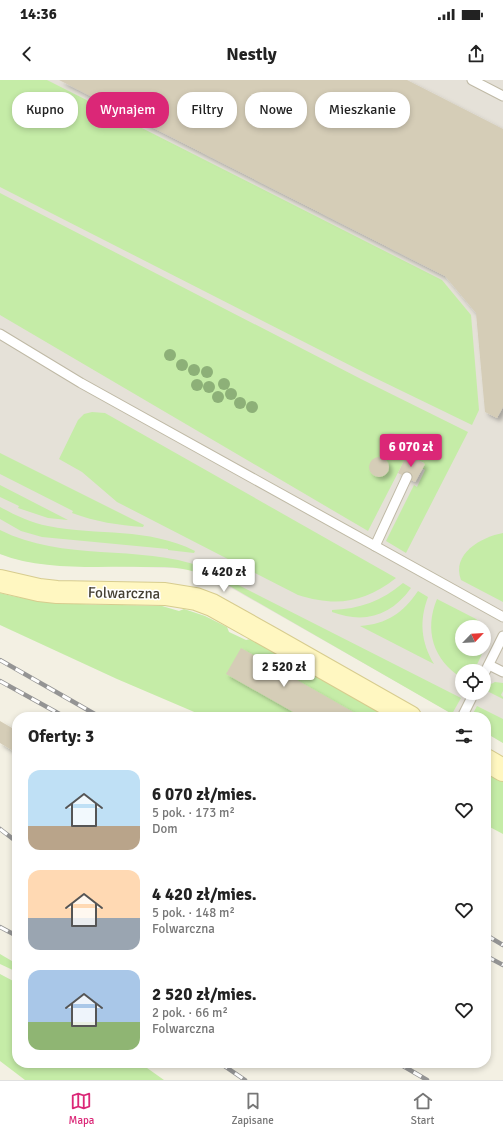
<!DOCTYPE html>
<html lang="pl">
<meta charset="utf-8">
<style>
:root{--surface:#fff;--page:#f6f6f6;--text:#222;--muted:#767676;--line:#e0e0e0;--accent:#db2777}
body{margin:0;font-family:Signika,sans-serif;background:var(--page);color:var(--text);height:100vh;display:flex;flex-direction:column;font-size:15px;white-space:nowrap}
*{box-sizing:border-box;margin:0}
p{font-size:13px;color:var(--muted)}
.icon{flex:none;width:22px;height:22px;fill:none;stroke:currentColor;stroke-width:2;stroke-linecap:round;stroke-linejoin:round}
.map{position:relative;flex:1;overflow:hidden}
.panel{position:absolute;left:12px;top:632px;width:479px;height:356px;display:flex;flex-direction:column;background:var(--surface);border-radius:16px;box-shadow:0 2px 6px #0003}
.panel>*{flex:none}
.banner{position:absolute;left:12px;top:12px;width:479px;height:36px;display:flex;gap:8px}
.needle{width:26px;rotate:65deg}
.tools{position:absolute;left:455px;top:540px;display:grid;gap:8px}
.tools a{display:grid;place-items:center;width:36px;height:36px;border-radius:50%;background:var(--surface);box-shadow:0 2px 6px #0003;font-size:20px}
.price{position:absolute;translate:-50% -34px;padding:0 9px;border-radius:4px;background:#fff;color:#222;font-size:13px;line-height:26px;filter:drop-shadow(0 1px 2px #0008)}
.price::after{content:'';position:absolute;left:50%;top:24px;width:12px;height:9px;margin-left:-6px;background:inherit;clip-path:polygon(0 0,100% 0,50% 100%)}
.price.current{background:var(--accent);color:#fff}
ul{padding:0;list-style:none}
li{display:flex;align-items:center;gap:12px;height:100px;padding:0 16px}
li span{display:grid;place-items:center;flex:none;width:112px;height:80px;border-radius:12px;color:#555}
li>.icon{margin-inline-start:auto}
span .icon{width:48px;height:48px;fill:#fffc;stroke-width:1}
li b{font-size:17px}
h2{display:flex;justify-content:space-between;align-items:center;height:48px;padding:0 16px;font-size:17px}
.tag{padding:0 14px;border-radius:16px;background:var(--surface);box-shadow:0 2px 6px #0003;font-size:14px;line-height:36px}
.tag.current{background:var(--accent);color:#fff}
.status{display:flex;justify-content:space-between;align-items:center;height:28px;padding:0 20px;background:var(--surface);direction:ltr}
.status svg{height:11px;fill:currentColor}
header{display:flex;justify-content:space-between;align-items:center;height:52px;padding:0 16px;background:var(--surface);font-size:18px;font-weight:700}
.tabs{display:flex;justify-content:space-around;align-items:center;height:56px;border-top:1px solid var(--line);background:var(--surface);font-size:11px;color:var(--muted)}
.tabs a{display:grid;justify-items:center;gap:2px}
.tabs .current{color:var(--accent)}
.map>svg:first-child{display:block}
.industrial{fill:#e5e1d8;fill-rule:evenodd}
.green{fill:#c5eca7;fill-rule:evenodd}
.building{fill:#d5cdb7;filter:url(#shadow)}
.lines{fill:none;stroke-linecap:round;stroke-linejoin:round}
.lane-casing{stroke:#bfb9a5;stroke-width:11}
.secondary-casing{stroke:#d7cc8e;stroke-width:24}
.lane{stroke:#fff;stroke-width:9}
.secondary{stroke:#fff7c1;stroke-width:22}
.rail-casing{stroke:#949494;stroke-width:4.5}
.rail{stroke:#fff;stroke-width:3;stroke-dasharray:9;stroke-linecap:butt}
.tree{fill:#8db078}
.labels{text-anchor:middle;dominant-baseline:central;stroke-width:3;stroke-linejoin:round;paint-order:stroke}
.street-label{font-size:15px;fill:#454033;stroke:#fff}
</style>
<div class="status"><b>14:36</b><svg viewBox="0 0 49 12"><path d="M0 12V9h3v3zM5 12V6h3v6zM10 12V3h3v9zM15 12V0h3v12zM26 1h20v11H26zM47 4h2v5h-2z"/></svg></div>
<header><svg class="icon" aria-label="back" viewBox="0 0 24 24"><path d="M15 5l-7 7 7 7"/></svg>Nestly<svg class="icon" aria-label="share" viewBox="0 0 24 24"><path d="M12 15V3M7 8l5-5 5 5M5 13v7h14v-7"/></svg></header>
<div class="map">
<svg width="503" height="1000" viewBox="0 0 503 1000">
<defs>
<filter id="shadow"><feDropShadow dx="3.5" dy="3.5" stdDeviation="2" flood-color="#0004"/></filter>
</defs>
<rect width="100%" height="100%" fill="#f3f0e3"/>
<path class="industrial" d="M0 0H503V663L486 653V637H458L214 498 187 489 173 488 44 484 24 481 0 474ZM462 547H484V569H462ZM462 591H484V613H462Z"/>
<g class="green">
<polygon points="0,0 47,0 442,200 471,235 479,330 472,345 369,295 0,107"/>
<polygon points="0,113 361,299 468,352 406,473 386,461 414,405 417,407 425,390 422,388 424,383 407,375 368,451 0,235"/>
<path d="M92 332 105 333 396 498C364 523 336 527 298 515L117 422 82 392 59 379 78 340 84 334Z"/>
<path d="M0 373 144 445 143 447C118 445 96 442 72 433L73 431 0 394Z"/>
<polygon points="0,405 68,440 48,438 18,428 19,426 0,417"/>
<path d="M0 427C15 435 31 443 48 446 98 456 148 447 195 471L194 473 168 470V469L42 457 21 451 0 439Z"/>
<path d="M0 450C63 482 138 464 203 487L461 618 452 634 228 505C215 498 202 493 188 490 173 486 157 487 142 487 97 486 43 491 0 474Z"/>
<path d="M503 453V522L461 500C451 474 481 457 503 453Z"/>
<path d="M403 503 411 508C391 536 364 544 332 532V530C359 529 382 521 403 503Z"/>
<path d="M418 511 428 517C419 541 421 562 434 584L360 546C387 544 403 533 418 511Z"/>
<path d="M0 513C53 527 108 524 162 526L179 531 184 529 205 536 227 547 229 552 246 560 251 559 270 569 389 637H206L117 599 0 545Z"/>
<path d="M437 519 476 539 485 547 488 558 487 563 474 591H462V598C433 580 424 550 437 519ZM462 547H484V569H462Z"/>
<polygon points="495,602 503,603 503,611 501,615 503,617 503,619 485,610 489,605"/>
<polygon points="477,626 503,639 503,663 486,653 486,637 471,637"/>
<polygon points="486,695 490,695 503,702 503,754 486,745"/>
<polygon points="0,874 17,884 17,892 0,884"/>
<polygon points="0,894 17,903 17,983 140,983 164,1000 25,1000 0,981"/>
</g>
<g class="building">
<polygon points="59,0 407,0 503,49 503,327 497,338 485,332 476,233 445,196"/>
<circle cx="391" cy="363" r="10"/>
<polygon points="407,374 425,384 415,402 398,393"/>
<circle cx="379" cy="387" r="10"/>
<polygon points="241,568 362,637 302,637 226,594"/>
<polygon points="0,641 17,651 17,668 15,672 0,663"/>
</g>
<g class="lines">
<defs>
<g id="lane">
<polyline points="472,0 503,16"/>
<polyline points="0,254 81,303 503,537"/>
<polyline points="375,466 407,397"/>
<polyline points="489,585 503,592"/>
<polyline points="484,594 503,556"/>
<polyline points="462,637 474,613"/>
</g>
<g id="secondary">
<polyline points="0,501 39,510 57,512 165,514 196,519 212,525 271,558 410,637"/>
<polyline points="486,680 503,690"/>
</g>
</defs>
<use href="#lane" class="lane-casing"/>
<use href="#secondary" class="secondary-casing"/>
<use href="#lane" class="lane"/>
<use href="#secondary" class="secondary"/>
<defs>
<g id="rail">
<polyline points="0,580 100,637"/>
<polyline points="0,601 65,637"/>
<polyline points="0,749 17,762"/>
<polyline points="0,847 17,856"/>
<polyline points="486,855 503,865"/>
<polyline points="486,876 503,885"/>
<polyline points="220,983 245,1000"/>
<polyline points="398,983 427,1000"/>
</g>
</defs>
<use href="#rail" class="rail-casing"/>
<use href="#rail" class="rail"/>
</g>
<g class="tree">
<circle cx="170" cy="275" r="6"/>
<circle cx="182" cy="285" r="6"/>
<circle cx="194" cy="290" r="6"/>
<circle cx="207" cy="292" r="6"/>
<circle cx="224" cy="304" r="6"/>
<circle cx="197" cy="305" r="6"/>
<circle cx="209" cy="307" r="6"/>
<circle cx="231" cy="314" r="6"/>
<circle cx="218" cy="317" r="6"/>
<circle cx="240" cy="323" r="6"/>
<circle cx="252" cy="327" r="6"/>
</g>
<g class="labels">
<g class="street-label">
<text transform="translate(124 513) rotate(1)">Folwarczna</text>
</g>
</g>
</svg>
<div class="tools">
<a><svg class="needle" viewBox="-14 -14 28 28"><path d="M0-13l5 13h-10z" fill="#e53935"/><path d="M0 13l5-13h-10z" fill="#767676"/></svg></a>
<a><svg class="icon" aria-label="locate" viewBox="0 0 24 24"><circle cx="12" cy="12" r="6"/><path d="M12 2v4M12 18v4M2 12h4M18 12h4"/></svg></a>
</div>
<b class="price current" style="left:411px;top:388px">6 070 zł</b>
<b class="price" style="left:224px;top:513px">4 420 zł</b>
<b class="price" style="left:284px;top:608px">2 520 zł</b>
<div class="banner">
<a class="tag">Kupno</a>
<a class="tag current">Wynajem</a>
<a class="tag">Filtry</a>
<a class="tag">Nowe</a>
<a class="tag">Mieszkanie</a>
</div>
<section class="panel">
<h2>Oferty: 3<svg class="icon" aria-label="filters" viewBox="0 0 24 24"><path d="M4 7h16M4 17h16"/><circle cx="9" cy="7" r="2"/><circle cx="15" cy="17" r="2"/></svg></h2>
<ul>
<li><span style="background:linear-gradient(#bfe0f5 70%,#b9a48a 0)"><svg class="icon" aria-label="home" viewBox="0 0 24 24"><path d="M3 11l9-7 9 7M6 9v11h12V9"/></svg></span><div><b>6 070 zł/mies.</b><p>5 pok. · 173 m²</p><p>Dom</p></div><svg class="icon" aria-label="heart" viewBox="0 0 24 24"><path d="M12 20l-8-8c-3-5 5-10 8-4 3-6 11-1 8 4z"/></svg></li>
<li><span style="background:linear-gradient(#ffd9b3 60%,#9aa5b1 0)"><svg class="icon" aria-label="home" viewBox="0 0 24 24"><path d="M3 11l9-7 9 7M6 9v11h12V9"/></svg></span><div><b>4 420 zł/mies.</b><p>5 pok. · 148 m²</p><p>Folwarczna</p></div><svg class="icon" aria-label="heart" viewBox="0 0 24 24"><path d="M12 20l-8-8c-3-5 5-10 8-4 3-6 11-1 8 4z"/></svg></li>
<li><span style="background:linear-gradient(#a9c7e8 65%,#8fb573 0)"><svg class="icon" aria-label="home" viewBox="0 0 24 24"><path d="M3 11l9-7 9 7M6 9v11h12V9"/></svg></span><div><b>2 520 zł/mies.</b><p>2 pok. · 66 m²</p><p>Folwarczna</p></div><svg class="icon" aria-label="heart" viewBox="0 0 24 24"><path d="M12 20l-8-8c-3-5 5-10 8-4 3-6 11-1 8 4z"/></svg></li>
</ul>
</section>
</div>
<nav class="tabs">
<a class="current"><svg class="icon" aria-label="map" viewBox="0 0 24 24"><path d="M3 6l6-2 6 2 6-2v14l-6 2-6-2-6 2zM9 4v14M15 6v14"/></svg>Mapa</a>
<a><svg class="icon" aria-label="saved" viewBox="0 0 24 24"><path d="M7 4h10v16l-5-4-5 4z"/></svg>Zapisane</a>
<a><svg class="icon" aria-label="home" viewBox="0 0 24 24"><path d="M3 11l9-7 9 7M6 9v11h12V9"/></svg>Start</a>
</nav>
